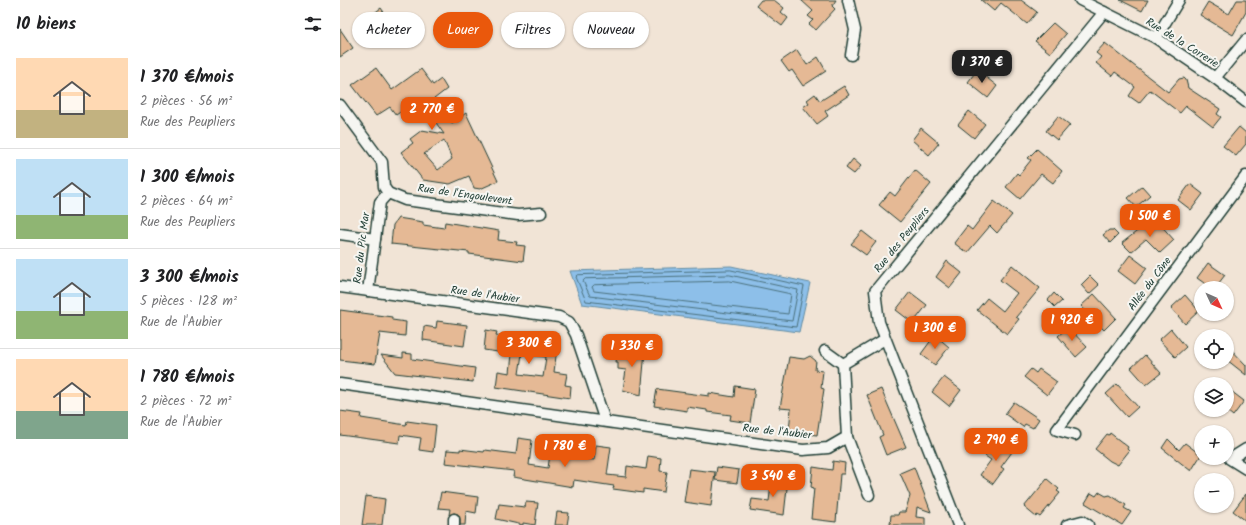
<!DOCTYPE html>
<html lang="fr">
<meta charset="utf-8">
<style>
:root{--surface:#fff;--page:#f2f2f2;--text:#202124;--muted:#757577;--line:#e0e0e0;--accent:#ea580c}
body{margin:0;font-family:Kalam,sans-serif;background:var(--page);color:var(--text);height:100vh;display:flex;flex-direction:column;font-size:15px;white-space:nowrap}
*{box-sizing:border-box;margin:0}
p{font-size:13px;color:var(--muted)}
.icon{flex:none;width:22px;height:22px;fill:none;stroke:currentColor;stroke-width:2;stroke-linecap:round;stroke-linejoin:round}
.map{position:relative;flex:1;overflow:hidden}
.details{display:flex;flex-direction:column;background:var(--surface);width:340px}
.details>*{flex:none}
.hud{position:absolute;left:12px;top:12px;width:380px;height:36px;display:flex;gap:8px}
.needle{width:26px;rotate:134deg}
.tools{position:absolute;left:854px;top:281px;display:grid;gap:8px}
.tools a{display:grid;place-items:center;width:40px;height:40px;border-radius:50%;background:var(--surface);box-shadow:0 1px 3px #0004;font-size:20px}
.price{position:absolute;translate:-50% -34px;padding:0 9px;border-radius:8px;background:var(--accent);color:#fff;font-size:13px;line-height:26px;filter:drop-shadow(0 1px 2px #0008)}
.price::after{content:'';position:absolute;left:50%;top:24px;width:12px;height:9px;margin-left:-6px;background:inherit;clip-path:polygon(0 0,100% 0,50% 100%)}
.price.current{background:#222;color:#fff}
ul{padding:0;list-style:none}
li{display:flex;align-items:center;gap:12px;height:100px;padding:0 16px}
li+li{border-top:1px solid var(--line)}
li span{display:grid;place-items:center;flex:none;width:112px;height:80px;border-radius:0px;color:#555}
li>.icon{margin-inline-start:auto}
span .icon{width:48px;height:48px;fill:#fffc;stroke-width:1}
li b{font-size:17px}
h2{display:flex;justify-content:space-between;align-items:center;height:48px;padding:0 16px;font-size:17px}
.chip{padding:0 14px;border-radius:18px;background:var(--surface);box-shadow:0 1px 3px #0004;font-size:14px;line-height:36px}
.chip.current{background:var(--accent);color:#fff}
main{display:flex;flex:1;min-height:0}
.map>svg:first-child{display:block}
.water{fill:#8dbfe9;stroke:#618ba1}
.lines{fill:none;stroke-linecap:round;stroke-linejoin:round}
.shore{stroke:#4b717c;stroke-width:1}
.building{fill:#e5b995;stroke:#1f3d34;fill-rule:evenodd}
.minor-casing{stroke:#1f3d34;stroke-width:13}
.minor{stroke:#f6f6f2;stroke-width:10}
.labels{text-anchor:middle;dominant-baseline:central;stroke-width:4;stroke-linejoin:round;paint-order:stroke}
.street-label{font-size:11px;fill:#1f3d34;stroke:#f6f6f2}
</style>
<main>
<section class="details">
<h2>10 biens<svg class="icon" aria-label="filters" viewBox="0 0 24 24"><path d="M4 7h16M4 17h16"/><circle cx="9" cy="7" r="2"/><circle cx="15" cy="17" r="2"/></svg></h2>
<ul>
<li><span style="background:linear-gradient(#ffd9b3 65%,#c2b280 0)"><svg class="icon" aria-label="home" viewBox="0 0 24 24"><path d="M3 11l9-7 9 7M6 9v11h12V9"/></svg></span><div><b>1 370 €/mois</b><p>2 pièces · 56 m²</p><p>Rue des Peupliers</p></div></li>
<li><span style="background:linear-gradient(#bfe0f5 70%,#8fb573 0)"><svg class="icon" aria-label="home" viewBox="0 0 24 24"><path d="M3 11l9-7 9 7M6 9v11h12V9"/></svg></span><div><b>1 300 €/mois</b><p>2 pièces · 64 m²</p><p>Rue des Peupliers</p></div></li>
<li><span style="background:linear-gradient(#bfe0f5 65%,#8fb573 0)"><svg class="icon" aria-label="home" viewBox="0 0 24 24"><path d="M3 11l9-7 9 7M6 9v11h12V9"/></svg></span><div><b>3 300 €/mois</b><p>5 pièces · 128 m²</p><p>Rue de l'Aubier</p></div></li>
<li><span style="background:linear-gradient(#ffd9b3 65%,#7fa58c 0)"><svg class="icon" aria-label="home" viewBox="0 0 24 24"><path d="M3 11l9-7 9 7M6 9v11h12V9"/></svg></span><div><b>1 780 €/mois</b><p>2 pièces · 72 m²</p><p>Rue de l'Aubier</p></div></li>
</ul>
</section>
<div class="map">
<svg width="906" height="525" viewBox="0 0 906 525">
<rect width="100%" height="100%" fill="#f1e4d6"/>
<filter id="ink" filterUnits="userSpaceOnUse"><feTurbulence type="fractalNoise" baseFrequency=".025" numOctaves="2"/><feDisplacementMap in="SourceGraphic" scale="8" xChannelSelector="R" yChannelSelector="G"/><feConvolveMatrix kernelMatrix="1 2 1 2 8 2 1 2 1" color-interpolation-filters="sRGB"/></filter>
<g filter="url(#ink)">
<polygon class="water" points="391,266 470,283 459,332 242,304 230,271"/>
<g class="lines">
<g class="shore">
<polygon points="391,270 464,286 456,327 246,301 236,277 238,275"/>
<polygon points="390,275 458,290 452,321 250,296 243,281 245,279"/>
<polygon points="390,281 451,294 448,314 254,291 252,287 254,285"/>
</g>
</g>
<g class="building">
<polygon points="421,0 434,0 444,8 441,12 448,18 442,26 416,6"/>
<polygon points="461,0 496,0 492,6 495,9 476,30 469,24 473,20 468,16 473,11"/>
<polygon points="641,0 681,0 697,12 687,24 661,3 654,11"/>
<polygon points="780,0 808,0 802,11"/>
<polygon points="897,0 906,0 906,12 893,35 860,15 868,2 889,14"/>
<polygon points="41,8 54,27 39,38 25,20"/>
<polygon points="713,23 726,34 710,53 695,41"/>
<polygon points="0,29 13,48 0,57"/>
<polygon points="765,43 828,92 839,79 844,78 846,80 848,88 880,109 877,114 881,117 873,127 846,106 840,113 810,90 799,103 789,96 795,87 775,72 772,76 756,63 761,57 756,53"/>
<polygon points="457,50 467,65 478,57 486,71 463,86 452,70 449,72 441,61"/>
<path d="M36 68 52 90 81 69 93 85 101 79 107 89 94 99 112 123 126 113 158 181 140 189 134 188 129 176 110 184 83 180 61 152 73 143 70 139 82 130 104 134 79 99 56 115 50 107 36 116 12 85ZM104 140 112 159 98 170 84 154Z"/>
<polygon points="637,70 657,86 648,98 628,82"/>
<polygon points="504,86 509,95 485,111 488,116 477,124 463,107 469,103 467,100 475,94 480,101"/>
<polygon points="629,111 645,124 634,138 618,125"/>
<polygon points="718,116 730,125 717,140 706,131"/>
<polygon points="899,127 906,133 906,144 896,156 883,146"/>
<polygon points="581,128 599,143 589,155 572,140"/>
<polygon points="697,149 722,171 713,183 701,174 680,199 666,187 677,173 679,175 691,160 688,158"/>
<polygon points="513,159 521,166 514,174 506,168"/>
<polygon points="575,170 591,184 560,222 539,205 550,192 555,196"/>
<polygon points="850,184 863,194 851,210 838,200"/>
<polygon points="802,186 810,195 796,207 788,198"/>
<polygon points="654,201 672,215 657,233 650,226 627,253 614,243 627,226 632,230"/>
<polygon points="58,218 83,222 83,225 104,228 105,222 159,231 158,240 177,242 176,245 185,246 183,261 129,254 129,252 51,244 53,225"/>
<polygon points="810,221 815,226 819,223 834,240 820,253 806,239 791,252 782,243"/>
<polygon points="769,230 773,230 778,235 770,243 763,235"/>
<polygon points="522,231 536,242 526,255 511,244"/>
<polygon points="790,255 807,268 795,284 778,271"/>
<polygon points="607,261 622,273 610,288 596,277"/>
<polygon points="868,263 885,275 875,288 871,288 857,278"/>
<polygon points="672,265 700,288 676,317 679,319 667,334 637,310 647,298 663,311 677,293 660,280"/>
<polygon points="750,276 759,285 749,294 741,285"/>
<polygon points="570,292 587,305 573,323 556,310"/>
<polygon points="714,293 722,301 715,307 708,300"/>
<polygon points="754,294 776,318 764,330 741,306"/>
<polygon points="845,295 859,311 845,324 831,308"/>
<polygon points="0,310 52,317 52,320 66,322 65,336 40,333 35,364 0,360"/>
<polygon points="97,321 127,325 124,346 83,340 84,326 96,328"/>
<polygon points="728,327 747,347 736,357 718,336"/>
<polygon points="831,329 846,347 835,357 819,340"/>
<path d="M146 330 157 332 156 335 189 340 190 336 218 340 214 372 227 374 225 385 231 386 230 398 156 387 158 371 170 373 172 354 144 350ZM182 354 206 357 203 377 179 374Z"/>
<polygon points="595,335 609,347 595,365 581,354"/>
<polygon points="887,345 906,365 906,375 887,360"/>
<polygon points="278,347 305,351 301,395 283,390 286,370 278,369 278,362 276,362"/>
<polygon points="63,353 72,354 72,359 135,368 133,382 55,373 41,355 63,358"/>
<polygon points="805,355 821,373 806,385 791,368"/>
<polygon points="470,356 476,361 475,370 483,371 481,388 484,389 477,435 449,432 451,409 440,408 449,357 464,359"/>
<polygon points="691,369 696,373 699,369 717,382 707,395 684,377"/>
<polygon points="604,377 621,390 609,406 592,392"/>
<polygon points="777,384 798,407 787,417 766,394"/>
<polygon points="395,386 415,389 410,423 390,420 391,415 367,412 367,410 347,407 347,411 314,406 317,389 369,396 369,393 394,397"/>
<polygon points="887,388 904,401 893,416 887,411"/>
<polygon points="541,389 566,447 546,455 539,437 543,435 527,395"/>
<polygon points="674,402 699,419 693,428 685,424 683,427 665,414"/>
<polygon points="0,411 22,414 21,418 66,425 67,421 96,425 93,452 79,450 81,438 60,435 59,443 0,435"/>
<polygon points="770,433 788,447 787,449 789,451 778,465 770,461 755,449 767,434 769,435"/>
<polygon points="178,438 192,440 189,465 208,468 210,454 254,460 256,445 271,447 267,475 286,477 287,466 306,469 308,456 321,458 320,471 327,472 324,492 303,489 303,493 273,489 274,486 234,480 233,487 173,477 174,471 105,463 107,450 120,451 120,449 144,452 145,450 176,454"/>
<polygon points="828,439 839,450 845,443 861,455 851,471 822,448"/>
<polygon points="656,441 672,452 661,467 664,469 653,484 640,475 651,460 645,456"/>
<polygon points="493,461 505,463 504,474 500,474 496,522 471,519 474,488 471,487 473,467 492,470"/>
<polygon points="377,467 399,470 397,483 375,480"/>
<polygon points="574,467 591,512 577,507 576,517 585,518 585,525 550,525 551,515 558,515 559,512 565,512 570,496 560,473"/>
<polygon points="349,469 375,472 371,506 344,502"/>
<polygon points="432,477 448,479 444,515 410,510 412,499 429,501"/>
<polygon points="707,479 719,489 717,491 720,493 700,517 697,515 696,517 684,507"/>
<polygon points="101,492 138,497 136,513 126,511 125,525 120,525 120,519 118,514 114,513 109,515 110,509 98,508"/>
<polygon points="759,492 766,496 770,495 786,505 784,508 791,512 782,525 745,503 751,493 756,496"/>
<polygon points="906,494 906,521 893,511"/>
<polygon points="26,496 45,499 42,525 22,525"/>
<polygon points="186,502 198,503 195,525 183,523 183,525 156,519 159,504 185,507"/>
<polygon points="217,512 229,513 227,525 215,525"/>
</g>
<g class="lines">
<defs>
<g id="minor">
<polyline points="508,0 515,30 511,55"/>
<polyline points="740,0 816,38 875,78 906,102"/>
<polyline points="816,38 839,0"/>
<polyline points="875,78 906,40"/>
<polyline points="0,105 42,162 44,187 48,193 40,202 28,291"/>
<polyline points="48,193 65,200 178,215 201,213"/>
<polyline points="0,234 35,239"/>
<polyline points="0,287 219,317 229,322 236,335 265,421"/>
<polyline points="485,351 503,364"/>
<polyline points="0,384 463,450 488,448 507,437 503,364 545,339"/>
<polyline points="735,435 717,430 906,176"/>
<polyline points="507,437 529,495"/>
<polyline points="906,449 890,459 906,469"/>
<polyline points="114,525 114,519"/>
<polyline points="618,525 539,322 535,291 764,12"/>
<polyline points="727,525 742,521 748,525"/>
</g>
</defs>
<use href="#minor" class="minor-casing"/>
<use href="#minor" class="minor"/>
</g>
</g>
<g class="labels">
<g class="street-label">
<text transform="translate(842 43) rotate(32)">Rue de la Correrie</text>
<text transform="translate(125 195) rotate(8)">Rue de l'Engoulevent</text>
<text transform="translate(562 240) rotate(-51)">Rue des Peupliers</text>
<text transform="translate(22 248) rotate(-83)">Rue du Pic Mar</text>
<text transform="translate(810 284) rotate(-53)">Allée du Cône</text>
<text transform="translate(145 295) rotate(8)">Rue de l'Aubier</text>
<text transform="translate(437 432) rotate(6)">Rue de l'Aubier</text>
</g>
</g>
</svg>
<div class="tools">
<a><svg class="needle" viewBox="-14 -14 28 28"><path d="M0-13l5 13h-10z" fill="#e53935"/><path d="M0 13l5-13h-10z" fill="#757577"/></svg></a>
<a><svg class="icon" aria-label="locate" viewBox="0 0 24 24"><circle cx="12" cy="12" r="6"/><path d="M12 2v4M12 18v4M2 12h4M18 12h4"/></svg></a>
<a><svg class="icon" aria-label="layers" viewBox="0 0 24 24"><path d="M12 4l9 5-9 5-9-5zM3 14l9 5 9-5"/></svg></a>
<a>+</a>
<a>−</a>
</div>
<b class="price current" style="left:642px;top:84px">1 370 €</b>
<b class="price" style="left:92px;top:131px">2 770 €</b>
<b class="price" style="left:810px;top:238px">1 500 €</b>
<b class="price" style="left:732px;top:342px">1 920 €</b>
<b class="price" style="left:595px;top:350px">1 300 €</b>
<b class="price" style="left:189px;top:365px">3 300 €</b>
<b class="price" style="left:292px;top:368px">1 330 €</b>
<b class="price" style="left:656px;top:462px">2 790 €</b>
<b class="price" style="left:225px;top:468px">1 780 €</b>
<b class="price" style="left:433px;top:498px">3 540 €</b>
<div class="hud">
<a class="chip">Acheter</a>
<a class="chip current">Louer</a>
<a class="chip">Filtres</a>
<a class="chip">Nouveau</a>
</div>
</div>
</main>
